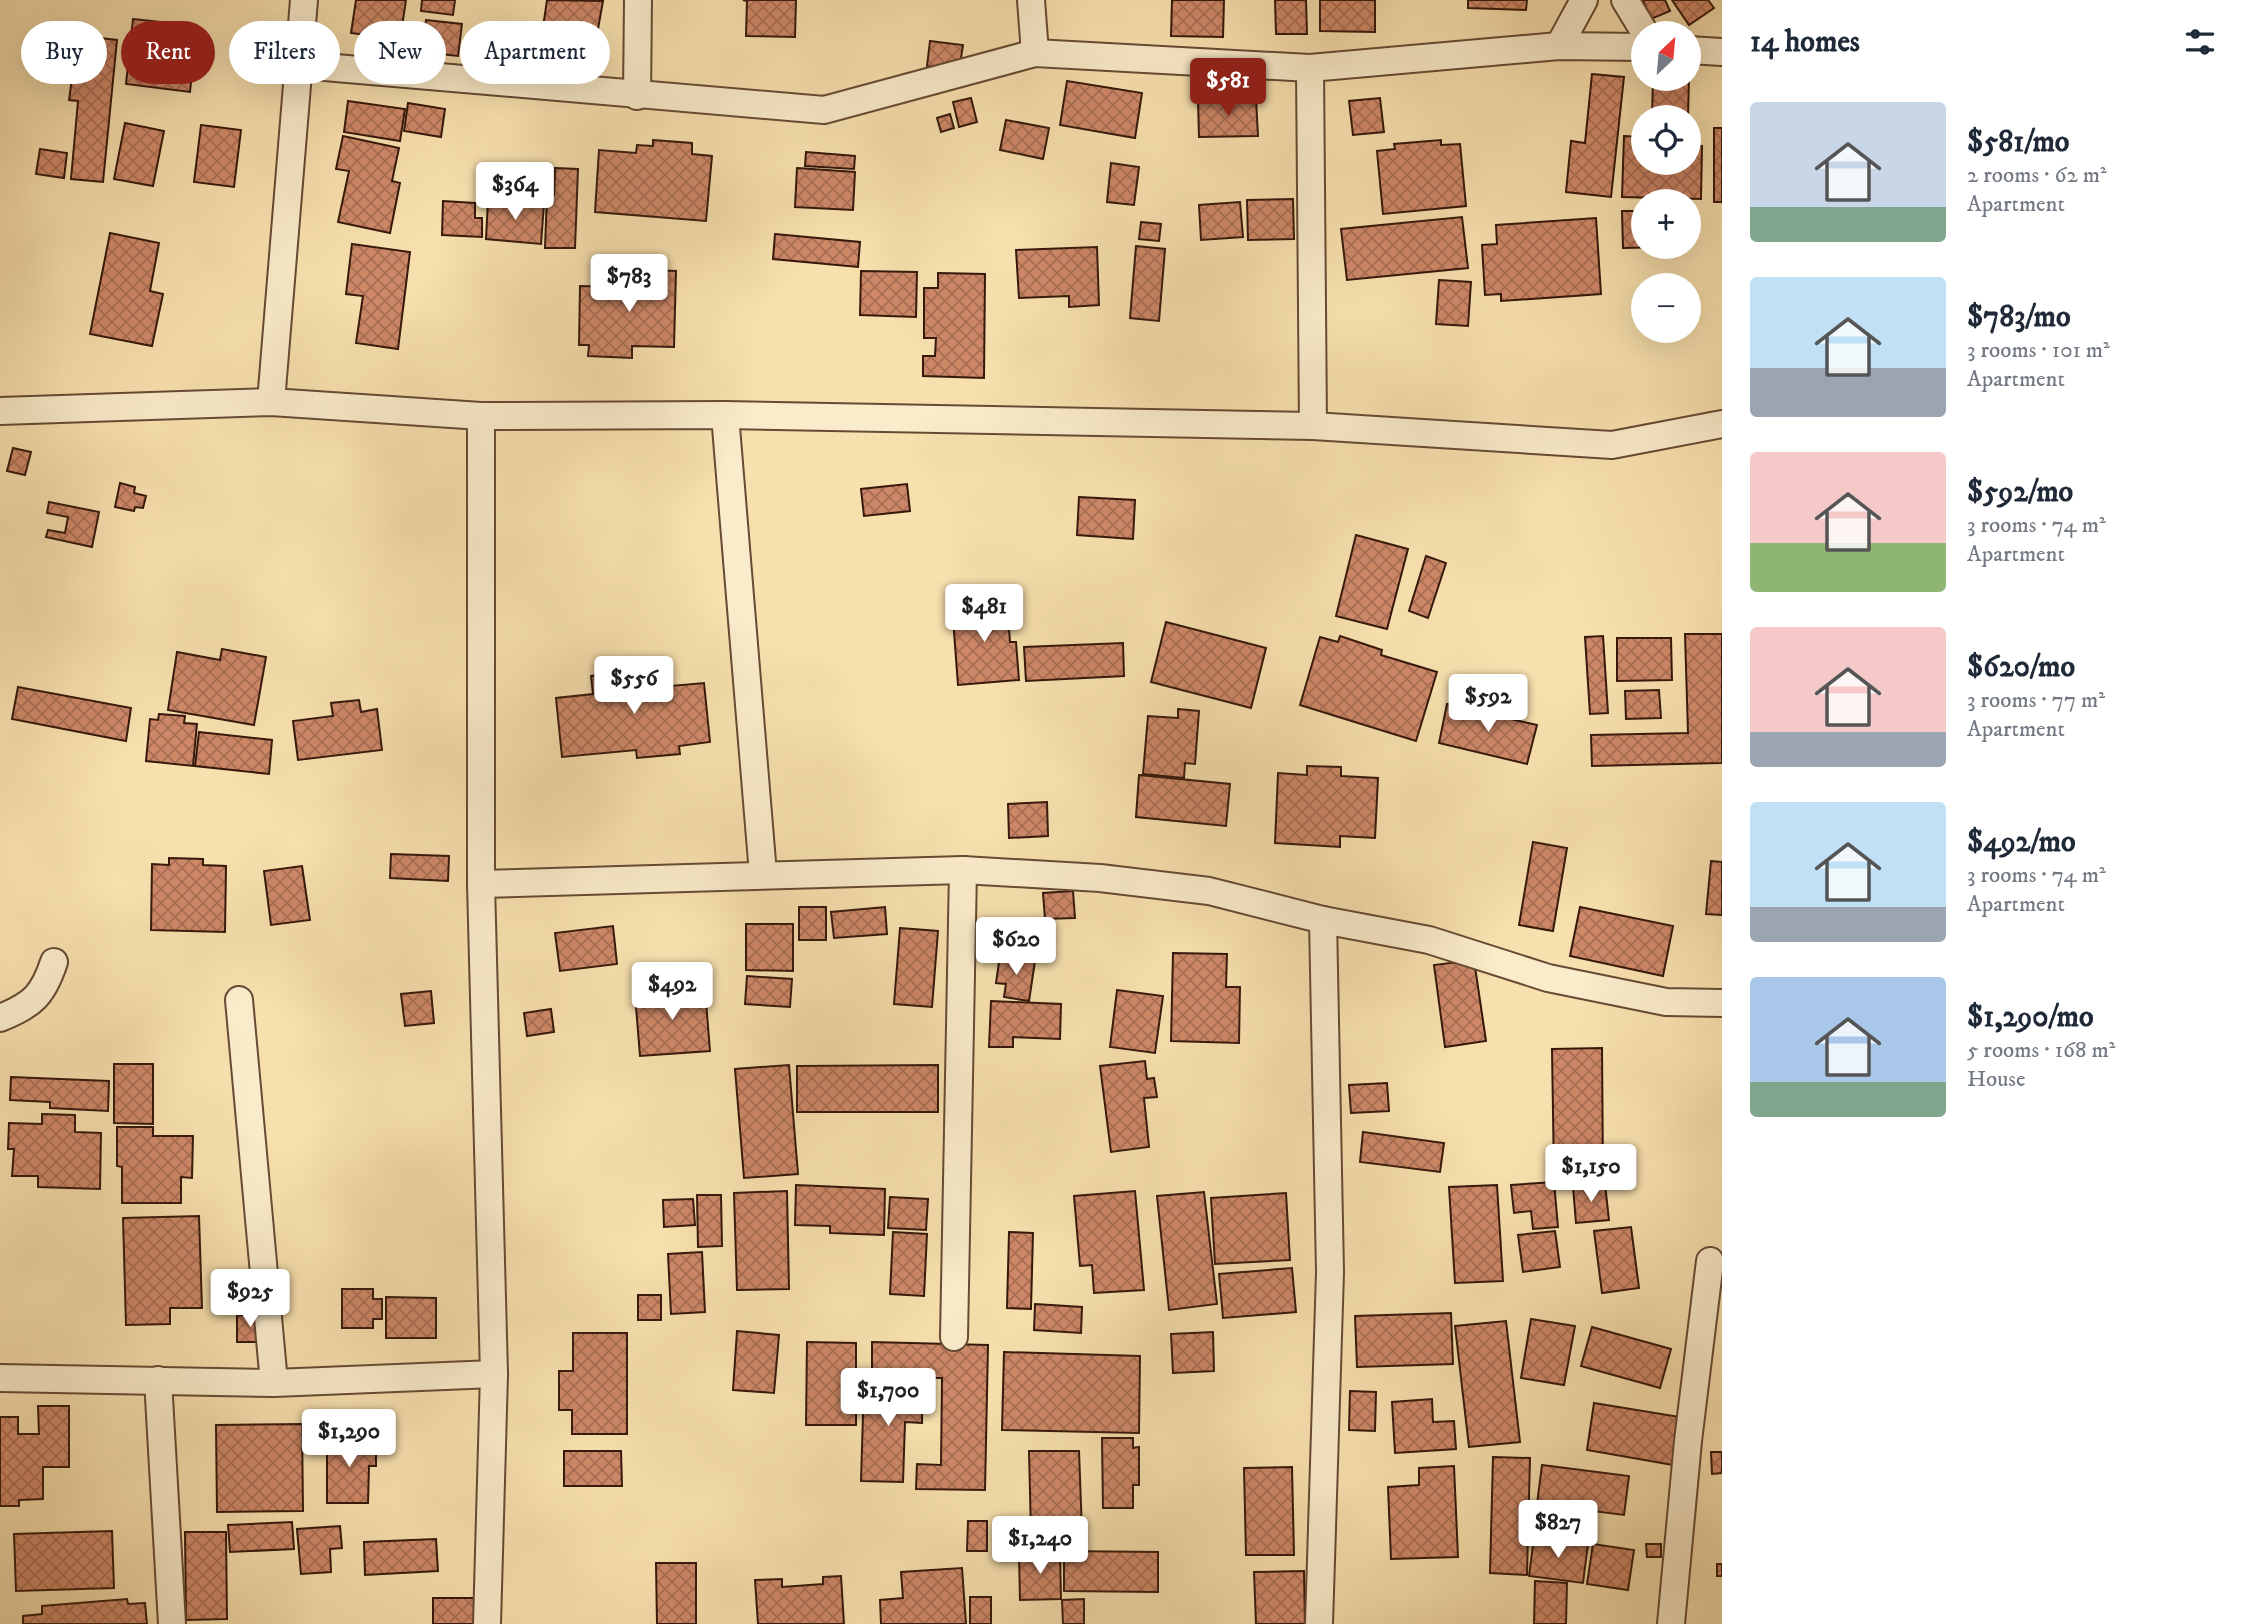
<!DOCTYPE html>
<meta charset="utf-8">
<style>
:root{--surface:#fff;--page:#f6f6f7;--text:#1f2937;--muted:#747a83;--accent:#8f2418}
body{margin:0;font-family:"IM FELL DW Pica",serif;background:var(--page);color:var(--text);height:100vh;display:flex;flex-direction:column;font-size:26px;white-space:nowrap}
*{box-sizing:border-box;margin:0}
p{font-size:23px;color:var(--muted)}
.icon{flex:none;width:38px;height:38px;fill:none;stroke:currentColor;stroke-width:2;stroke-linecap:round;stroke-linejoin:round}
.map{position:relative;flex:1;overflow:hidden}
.panel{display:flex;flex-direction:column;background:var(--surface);width:525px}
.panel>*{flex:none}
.guide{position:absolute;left:21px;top:21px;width:665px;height:63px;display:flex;gap:14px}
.needle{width:46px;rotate:26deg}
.buttons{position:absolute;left:1631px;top:21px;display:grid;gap:14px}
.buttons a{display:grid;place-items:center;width:70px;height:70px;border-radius:50%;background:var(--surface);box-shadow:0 7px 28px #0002;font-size:35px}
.price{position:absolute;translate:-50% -60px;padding:0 16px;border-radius:7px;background:#fff;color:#222;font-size:23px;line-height:46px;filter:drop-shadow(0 2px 4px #0008)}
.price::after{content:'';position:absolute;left:50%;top:42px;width:21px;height:16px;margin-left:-10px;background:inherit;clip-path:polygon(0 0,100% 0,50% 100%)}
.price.selected{background:var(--accent);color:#fff}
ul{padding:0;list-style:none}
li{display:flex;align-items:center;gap:21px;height:175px;padding:0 28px}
li span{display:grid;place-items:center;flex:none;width:196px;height:140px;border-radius:7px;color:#555}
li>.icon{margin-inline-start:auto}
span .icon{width:84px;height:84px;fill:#fffc;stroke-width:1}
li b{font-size:30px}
h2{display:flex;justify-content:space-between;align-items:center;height:84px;padding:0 28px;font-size:30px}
.chip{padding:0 24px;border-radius:32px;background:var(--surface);box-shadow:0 7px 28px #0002;font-size:24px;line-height:63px}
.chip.selected{background:var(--accent);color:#fff}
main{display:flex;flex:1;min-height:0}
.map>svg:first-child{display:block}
.building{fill:url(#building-cross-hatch);stroke:#36180b;stroke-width:2}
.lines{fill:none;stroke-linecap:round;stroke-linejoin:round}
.street-casing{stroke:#664a34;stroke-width:30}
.street{stroke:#faebca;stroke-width:26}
</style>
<main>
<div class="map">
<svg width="1722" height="1624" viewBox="0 0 1722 1624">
<defs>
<pattern id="building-cross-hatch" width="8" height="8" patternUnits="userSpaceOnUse" patternTransform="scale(1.75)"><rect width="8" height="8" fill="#ce8868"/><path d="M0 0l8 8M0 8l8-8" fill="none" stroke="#a86e54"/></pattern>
</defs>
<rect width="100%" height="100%" fill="#f7e0ae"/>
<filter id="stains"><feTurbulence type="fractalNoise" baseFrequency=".00286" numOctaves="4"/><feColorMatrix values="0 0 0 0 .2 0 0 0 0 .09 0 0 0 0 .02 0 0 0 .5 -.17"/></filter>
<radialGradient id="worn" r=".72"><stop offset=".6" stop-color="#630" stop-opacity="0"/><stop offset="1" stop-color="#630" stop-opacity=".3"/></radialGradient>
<g class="building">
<polygon points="356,0 406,0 400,40 351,33"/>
<polygon points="422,0 455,0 453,15 421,11"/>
<polygon points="547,0 603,1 593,57 540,48"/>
<polygon points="796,0 795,37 746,36 747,1 743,0"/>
<polygon points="1172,0 1224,0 1223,37 1171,36"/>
<polygon points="1275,0 1306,0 1307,34 1276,34"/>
<polygon points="1320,0 1375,0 1375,32 1320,31"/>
<polygon points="1468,0 1527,0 1526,10 1468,8"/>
<polygon points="1643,0 1665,0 1670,11 1651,19"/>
<polygon points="1672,0 1708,0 1714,8 1689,25"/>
<polygon points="133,19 197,26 190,92 126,84"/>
<polygon points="426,20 462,24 458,56 422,52"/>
<polygon points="91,37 117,40 103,182 71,179 78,101 69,100 72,78 87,79"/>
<polygon points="930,41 963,45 959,71 927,66"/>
<polygon points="1592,74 1624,77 1611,197 1566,192 1571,141 1585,143"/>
<polygon points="1653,79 1689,79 1688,117 1652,117"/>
<polygon points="1067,81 1142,93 1135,138 1060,125"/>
<polygon points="971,98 977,122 959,127 953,102"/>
<polygon points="1380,98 1384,132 1353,135 1349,101"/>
<polygon points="1256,99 1258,136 1199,137 1198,100"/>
<polygon points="348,101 405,109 400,141 344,132"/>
<polygon points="408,103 445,109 441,137 404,131"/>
<polygon points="950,114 954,128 941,132 937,118"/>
<polygon points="1006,120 1049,128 1043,159 1000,150"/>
<polygon points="125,123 164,131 153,186 114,179"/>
<polygon points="201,125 241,130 234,187 194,182"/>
<rect x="1714" y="128" width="8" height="74"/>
<polygon points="343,136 399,148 392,181 400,183 390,233 338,222 349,171 336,169"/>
<polygon points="1624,136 1643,137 1643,163 1689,163 1689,146 1702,146 1701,199 1622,197"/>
<polygon points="653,140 692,143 692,154 712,156 706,221 595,212 599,150 636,153 637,145 653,146"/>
<polygon points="1441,140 1441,145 1460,144 1466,206 1383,214 1377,151 1395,149 1394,144"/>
<polygon points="40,149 67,153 64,178 36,174"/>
<polygon points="806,152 855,156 854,169 805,166"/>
<polygon points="1111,163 1139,167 1134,205 1107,202"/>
<polygon points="555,168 578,169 575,248 545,248 547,195 554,195"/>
<polygon points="797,168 855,172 853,210 795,207"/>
<polygon points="1293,199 1294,239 1248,240 1247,200"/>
<polygon points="488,200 544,204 541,244 486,239"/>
<polygon points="443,201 475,203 475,218 482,218 482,237 442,235"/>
<polygon points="1240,202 1243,237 1201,240 1199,205"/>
<polygon points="1622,211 1643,211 1643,247 1673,247 1623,248"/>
<polygon points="1462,217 1468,268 1347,280 1341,229"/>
<polygon points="1596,218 1601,294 1501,301 1501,294 1485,295 1482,245 1497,244 1496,225"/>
<polygon points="1141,222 1161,224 1159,241 1139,239"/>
<polygon points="110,233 159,243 150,291 163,294 152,346 90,334"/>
<polygon points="775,234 860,242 858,267 773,259"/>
<polygon points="352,244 410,252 398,349 356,343 363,296 346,294"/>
<polygon points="1136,246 1165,249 1159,321 1130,318"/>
<polygon points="1097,247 1099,305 1069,307 1069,296 1019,298 1016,250"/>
<polygon points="623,269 676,271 674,347 632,346 632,358 588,356 589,345 579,345 580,286 623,287"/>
<polygon points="861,271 917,272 916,317 860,315"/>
<polygon points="938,273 985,274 984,378 923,376 923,356 935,356 936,338 924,338 924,288 938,288"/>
<polygon points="1439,280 1471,282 1468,326 1436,324"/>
<polygon points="13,448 31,452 25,475 7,471"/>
<polygon points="120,483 135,487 134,493 146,496 143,508 135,507 134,511 115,507"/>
<polygon points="907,484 910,511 864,516 861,489"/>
<polygon points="1079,497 1135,500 1133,539 1077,535"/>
<polygon points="49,502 99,512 92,547 46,537 48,530 65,533 68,517 47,513"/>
<polygon points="1356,535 1408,549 1387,629 1336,616"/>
<polygon points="1426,556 1446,563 1428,618 1409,611"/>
<polygon points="1007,601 1010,642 1016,642 1019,680 958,685 952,605"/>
<polygon points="1166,622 1266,648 1251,708 1151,682"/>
<polygon points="1685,634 1722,634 1722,763 1592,766 1591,735 1688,733"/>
<polygon points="1340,636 1382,650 1381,655 1437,672 1416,741 1300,705 1320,637 1338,642"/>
<polygon points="1603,636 1608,713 1590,714 1585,637"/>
<polygon points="1617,638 1671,638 1672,680 1617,681"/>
<polygon points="1123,643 1124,676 1026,681 1024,647"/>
<polygon points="222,649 266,657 254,725 168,710 177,652 220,660"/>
<polygon points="669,668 671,686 704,683 710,742 679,746 680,754 637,758 636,750 562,757 556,698 593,694 591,676"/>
<polygon points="18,687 131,708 126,741 12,719"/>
<polygon points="1659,690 1661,718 1626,719 1625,691"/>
<polygon points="359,700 361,712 377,709 382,750 298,760 293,721 333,716 331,703"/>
<polygon points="1447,704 1537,725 1527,764 1439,743"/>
<polygon points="1178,709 1199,711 1195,764 1185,763 1184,778 1143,774 1148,716 1178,718"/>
<polygon points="159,714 185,716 184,723 197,724 193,766 146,761 150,719 158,720"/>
<polygon points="199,732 272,740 269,774 195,766"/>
<polygon points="1307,766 1341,767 1341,776 1378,778 1375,838 1340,836 1340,847 1275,843 1278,773 1307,775"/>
<polygon points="1139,775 1230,784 1226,826 1136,817"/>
<polygon points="1047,802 1048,836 1009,838 1008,804"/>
<polygon points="1533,842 1567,848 1553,931 1519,925"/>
<polygon points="391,854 449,856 448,881 390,878"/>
<polygon points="169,858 203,859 203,865 226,866 225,932 151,930 152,864 169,865"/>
<polygon points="1711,861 1722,862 1722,915 1706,914"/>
<polygon points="302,866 310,920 271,925 264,871"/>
<polygon points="1073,891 1075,918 1045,919 1043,893"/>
<rect x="799" y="907" width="27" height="33"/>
<polygon points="885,907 887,934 834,938 831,912"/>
<polygon points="1580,907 1673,926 1663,976 1570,956"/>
<polygon points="746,924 793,924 793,971 746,970"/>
<polygon points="613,926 617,964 560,971 555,933"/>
<polygon points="900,928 938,931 932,1007 894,1004"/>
<polygon points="1173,953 1227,954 1226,987 1240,987 1239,1043 1171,1041"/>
<polygon points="1000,955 1035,961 1029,1001 1004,997 1006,984 996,983"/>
<polygon points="1474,960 1486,1041 1445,1047 1434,965"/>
<polygon points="747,976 792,979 790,1007 745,1004"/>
<polygon points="705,989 710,1051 640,1056 635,994"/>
<polygon points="1117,990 1163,996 1155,1053 1110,1047"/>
<polygon points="431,991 434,1023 405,1026 401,994"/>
<polygon points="991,1001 1061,1004 1060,1039 1013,1037 1013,1047 989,1047"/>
<polygon points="551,1009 554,1032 527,1036 524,1013"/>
<polygon points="1602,1048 1603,1176 1554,1176 1552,1049"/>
<polygon points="1145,1061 1147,1079 1154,1078 1157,1097 1144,1098 1149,1147 1111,1152 1100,1066"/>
<polygon points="114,1064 153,1064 153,1124 114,1123"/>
<polygon points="789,1065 798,1174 744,1178 735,1069"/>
<polygon points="938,1065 938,1112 797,1112 797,1066"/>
<polygon points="11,1077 109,1081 108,1111 50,1108 50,1102 10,1100"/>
<polygon points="1387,1083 1389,1111 1351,1113 1349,1085"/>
<polygon points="42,1114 75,1115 75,1132 101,1133 100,1189 38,1187 38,1176 12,1176 14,1149 8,1149 9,1123 42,1124"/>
<polygon points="117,1127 153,1127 153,1136 193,1136 192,1178 181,1177 181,1203 122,1203 122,1167 117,1166"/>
<polygon points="1363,1132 1444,1143 1440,1172 1360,1162"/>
<polygon points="1554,1182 1558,1227 1533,1229 1531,1211 1514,1213 1511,1185"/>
<polygon points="1605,1184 1609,1220 1576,1223 1573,1187"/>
<polygon points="796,1185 885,1189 884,1235 830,1233 830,1226 795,1225"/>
<polygon points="1497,1185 1503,1281 1455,1283 1449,1187"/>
<polygon points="787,1191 789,1289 737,1290 734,1193"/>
<polygon points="1135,1191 1144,1290 1094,1293 1092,1265 1080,1266 1074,1196"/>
<polygon points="1204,1192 1217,1304 1169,1310 1157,1196"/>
<polygon points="1286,1193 1290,1260 1215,1264 1211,1198"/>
<polygon points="697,1195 721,1195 722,1246 698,1247"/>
<polygon points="890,1197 928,1199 926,1230 888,1228"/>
<polygon points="693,1199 695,1225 664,1227 663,1200"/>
<polygon points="199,1216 202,1308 170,1308 170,1324 126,1325 123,1218"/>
<polygon points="1631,1227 1639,1288 1602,1293 1594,1231"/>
<polygon points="1555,1231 1560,1267 1523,1272 1518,1235"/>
<polygon points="893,1232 927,1234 924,1296 890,1294"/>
<polygon points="1009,1232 1033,1233 1031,1309 1007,1308"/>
<polygon points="702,1252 705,1312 671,1314 668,1254"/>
<polygon points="1292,1268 1296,1312 1223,1318 1219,1274"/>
<polygon points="342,1289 373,1289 373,1299 382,1299 382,1319 373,1319 373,1328 342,1328"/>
<rect x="638" y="1295" width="23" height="25"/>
<polygon points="386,1297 436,1298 436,1338 386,1338"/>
<polygon points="1035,1304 1082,1307 1081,1333 1034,1330"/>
<polygon points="1451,1313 1453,1364 1357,1367 1355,1316"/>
<polygon points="237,1315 262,1316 263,1342 237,1342"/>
<polygon points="1531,1319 1575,1326 1564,1385 1521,1378"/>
<polygon points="1506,1321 1520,1442 1469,1447 1455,1326"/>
<polygon points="1592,1327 1671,1349 1660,1388 1581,1366"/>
<polygon points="737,1331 779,1335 774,1393 733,1390"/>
<polygon points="1213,1332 1214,1371 1173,1373 1171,1334"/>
<polygon points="573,1333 627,1333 627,1434 572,1434 572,1410 559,1410 559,1371 573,1371"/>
<polygon points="807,1342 856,1343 856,1425 806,1425"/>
<polygon points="872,1342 988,1345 985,1490 916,1489 917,1464 941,1465 942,1378 872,1377"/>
<polygon points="1004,1352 1140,1356 1139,1433 1002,1430"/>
<polygon points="864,1382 922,1384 922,1423 905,1422 903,1482 861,1481"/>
<polygon points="1350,1391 1376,1392 1375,1431 1349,1430"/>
<polygon points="1432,1399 1433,1422 1454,1421 1456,1449 1395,1453 1392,1402"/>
<polygon points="1594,1403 1686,1418 1679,1466 1587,1450"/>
<polygon points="38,1406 69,1406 69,1467 43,1467 43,1499 19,1500 19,1506 0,1506 0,1417 18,1417 18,1434 39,1434"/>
<polygon points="302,1424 303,1511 217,1512 216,1425"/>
<polygon points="327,1438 376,1439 376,1466 369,1466 368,1503 327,1503"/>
<polygon points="1102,1438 1133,1438 1133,1448 1139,1447 1139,1485 1133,1485 1133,1508 1103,1508"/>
<polygon points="564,1451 621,1451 622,1486 564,1486"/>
<polygon points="1029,1451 1079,1451 1082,1531 1031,1533"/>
<polygon points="1711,1452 1722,1452 1722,1473 1712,1474"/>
<polygon points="1493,1457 1530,1458 1527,1575 1490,1573"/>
<polygon points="1542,1465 1629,1476 1624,1515 1537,1504"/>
<polygon points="1454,1466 1458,1557 1391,1559 1388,1487 1419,1485 1419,1468"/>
<polygon points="1292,1467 1294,1555 1246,1555 1244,1468"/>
<polygon points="968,1521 987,1521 987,1551 967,1551"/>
<polygon points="292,1522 294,1549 230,1552 228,1525"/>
<polygon points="340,1526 342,1548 330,1549 331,1572 301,1574 297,1529"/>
<polygon points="112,1531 114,1588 16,1591 14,1534"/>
<polygon points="185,1532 226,1532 227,1619 186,1620"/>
<polygon points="1534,1537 1588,1544 1583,1583 1529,1576"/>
<polygon points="436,1539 438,1571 365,1575 364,1542"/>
<polygon points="1593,1544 1634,1550 1628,1590 1587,1584"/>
<polygon points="1646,1544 1661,1544 1661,1557 1647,1557"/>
<polygon points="1064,1551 1158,1552 1158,1592 1064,1591"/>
<polygon points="1060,1553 1061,1599 1020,1600 1019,1554"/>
<polygon points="656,1563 696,1563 696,1624 657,1624"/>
<rect x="1717" y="1564" width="5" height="12"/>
<polygon points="962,1568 966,1624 881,1624 880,1600 903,1598 901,1572"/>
<polygon points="1304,1571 1305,1624 1256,1624 1254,1572"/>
<polygon points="841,1576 844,1624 758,1624 755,1580 782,1579 782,1587 823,1584 823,1577"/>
<polygon points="1535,1581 1567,1583 1566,1624 1534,1624"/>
<rect x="970" y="1597" width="21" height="27"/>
<polygon points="433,1598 477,1598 476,1624 433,1624"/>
<polygon points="127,1599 128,1604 145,1603 147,1624 23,1624 23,1616 42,1614 42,1606"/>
<polygon points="1084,1599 1084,1624 1063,1624 1062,1600"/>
</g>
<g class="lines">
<defs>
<g id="street">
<polyline points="1031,0 1035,53"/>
<polyline points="1625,0 1645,33"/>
<polyline points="1559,46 1584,0"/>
<polyline points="1689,50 1722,52"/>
<polyline points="301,65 824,110 1035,53 1310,68 1559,46 1643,47"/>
<polyline points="1310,68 1313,426"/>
<polyline points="637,96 638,0"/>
<polyline points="271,402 304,0"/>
<polyline points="0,411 271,402 481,416 725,415 1313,426 1612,445 1722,424"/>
<polyline points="725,415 763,874"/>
<polyline points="481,416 481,884 494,1374 487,1624"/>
<polyline points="481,884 963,870 1100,878 1209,891 1323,920 1429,940 1548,978 1666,1002 1722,1003"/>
<polyline points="239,1000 274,1383"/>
<path d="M0 1018C33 1005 43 995 54 962"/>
<polyline points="954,1337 963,870"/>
<polyline points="0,1378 274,1383 494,1374"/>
<polyline points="158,1380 172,1624"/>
<polyline points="1319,1624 1330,1272 1323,920"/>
<polyline points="1671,1624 1688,1441 1710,1261"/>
</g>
</defs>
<use href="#street" class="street-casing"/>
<use href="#street" class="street"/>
</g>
<rect width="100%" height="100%" filter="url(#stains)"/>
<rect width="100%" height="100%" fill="url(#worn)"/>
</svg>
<div class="buttons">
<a><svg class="needle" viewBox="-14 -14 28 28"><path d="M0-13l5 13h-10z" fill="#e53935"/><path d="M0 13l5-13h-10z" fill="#747a83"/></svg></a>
<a><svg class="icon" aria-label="locate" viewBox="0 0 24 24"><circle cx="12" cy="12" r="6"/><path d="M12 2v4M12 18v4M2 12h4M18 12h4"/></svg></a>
<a>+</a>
<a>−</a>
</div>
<b class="price selected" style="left:1228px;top:118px">$581</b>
<b class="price" style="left:515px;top:222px">$364</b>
<b class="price" style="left:629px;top:314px">$783</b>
<b class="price" style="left:984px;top:644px">$481</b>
<b class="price" style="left:634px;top:716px">$556</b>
<b class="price" style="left:1488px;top:734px">$592</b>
<b class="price" style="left:1016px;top:977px">$620</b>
<b class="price" style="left:672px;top:1022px">$492</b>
<b class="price" style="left:1591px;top:1204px">$1,150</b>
<b class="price" style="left:250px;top:1329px">$925</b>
<b class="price" style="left:888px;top:1428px">$1,700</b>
<b class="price" style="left:349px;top:1469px">$1,290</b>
<b class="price" style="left:1558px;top:1560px">$827</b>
<b class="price" style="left:1040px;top:1576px">$1,240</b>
<div class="guide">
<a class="chip">Buy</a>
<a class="chip selected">Rent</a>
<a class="chip">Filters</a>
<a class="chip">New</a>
<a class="chip">Apartment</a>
</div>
</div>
<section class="panel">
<h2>14 homes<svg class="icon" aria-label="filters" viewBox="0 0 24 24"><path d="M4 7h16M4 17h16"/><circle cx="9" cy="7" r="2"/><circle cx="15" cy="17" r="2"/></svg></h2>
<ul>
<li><span style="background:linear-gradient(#c9d6e8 75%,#7fa58c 0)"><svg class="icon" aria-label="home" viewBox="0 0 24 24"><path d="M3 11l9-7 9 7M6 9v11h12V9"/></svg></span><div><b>$581/mo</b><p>2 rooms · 62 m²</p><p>Apartment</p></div></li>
<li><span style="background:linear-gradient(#bfe0f5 65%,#9aa5b1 0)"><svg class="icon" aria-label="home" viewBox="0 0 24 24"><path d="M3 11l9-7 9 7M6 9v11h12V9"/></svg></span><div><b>$783/mo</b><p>3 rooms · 101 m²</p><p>Apartment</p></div></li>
<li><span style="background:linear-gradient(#f6c9c9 65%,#8fb573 0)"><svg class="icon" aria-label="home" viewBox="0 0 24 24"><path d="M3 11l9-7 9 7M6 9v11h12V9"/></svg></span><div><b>$592/mo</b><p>3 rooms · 74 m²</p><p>Apartment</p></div></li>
<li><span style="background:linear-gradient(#f6c9c9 75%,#9aa5b1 0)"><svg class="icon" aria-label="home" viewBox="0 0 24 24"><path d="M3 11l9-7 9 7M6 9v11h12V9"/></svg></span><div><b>$620/mo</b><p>3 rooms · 77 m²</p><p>Apartment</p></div></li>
<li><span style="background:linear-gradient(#bfe0f5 75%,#9aa5b1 0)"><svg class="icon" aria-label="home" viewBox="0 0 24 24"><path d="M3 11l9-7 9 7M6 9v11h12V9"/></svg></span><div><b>$492/mo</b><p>3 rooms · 74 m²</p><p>Apartment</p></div></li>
<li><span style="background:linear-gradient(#a9c7e8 75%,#7fa58c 0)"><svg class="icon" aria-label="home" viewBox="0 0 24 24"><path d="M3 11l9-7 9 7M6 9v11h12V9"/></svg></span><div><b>$1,290/mo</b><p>5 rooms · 168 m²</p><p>House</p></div></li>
</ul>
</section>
</main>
